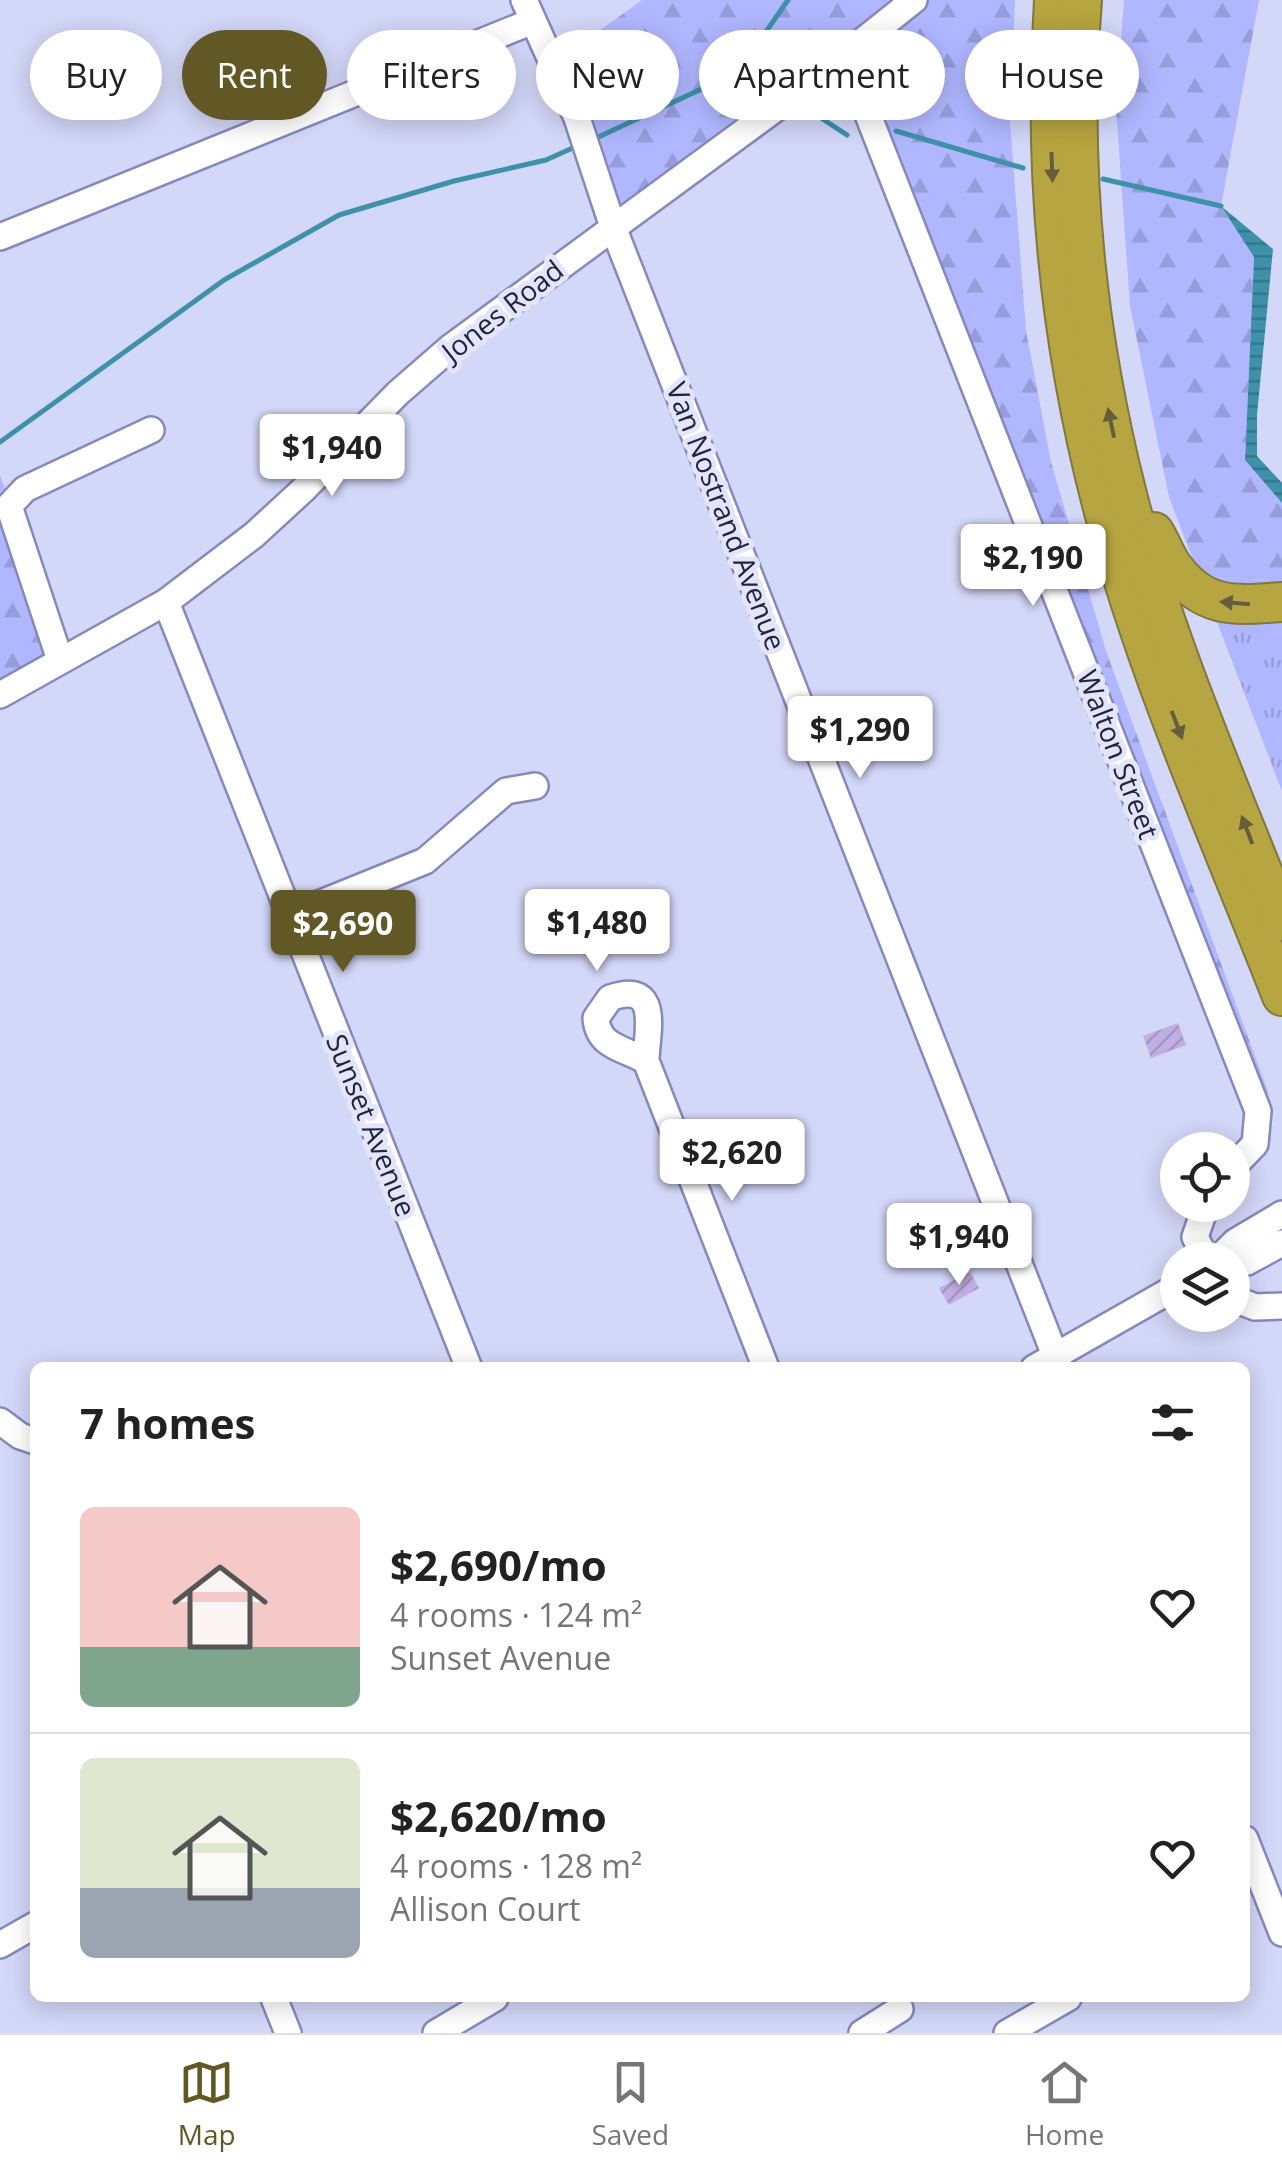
<!DOCTYPE html>
<meta charset="utf-8">
<style>
:root{--surface:#fff;--page:#f6f6f6;--text:#222;--muted:#767676;--line:#e0e0e0;--accent:#615825}
body{margin:0;font-family:"Open Sans",sans-serif;background:var(--page);color:var(--text);height:100vh;display:flex;flex-direction:column;font-size:38px;white-space:nowrap}
*{box-sizing:border-box;margin:0}
p{font-size:32px;color:var(--muted)}
.icon{flex:none;width:55px;height:55px;fill:none;stroke:currentColor;stroke-width:2;stroke-linecap:round;stroke-linejoin:round}
.map{position:relative;flex:1;overflow:hidden}
.drawer{position:absolute;left:30px;top:1362px;width:1220px;height:640px;display:flex;flex-direction:column;background:var(--surface);border-radius:15px;box-shadow:0 5px 25px #0003}
.drawer>*{flex:none}
.hud{position:absolute;left:30px;top:30px;width:1222px;height:90px;display:flex;gap:20px}
.controls{position:absolute;left:1160px;top:1132px;display:grid;gap:20px}
.controls a{display:grid;place-items:center;width:90px;height:90px;border-radius:50%;background:var(--surface);box-shadow:0 5px 25px #0003;font-size:50px}
.price{position:absolute;translate:-50% -85px;padding:0 22px;border-radius:10px;background:#fff;color:#222;font-size:32px;line-height:65px;filter:drop-shadow(0 2px 5px #0008)}
.price::after{content:'';position:absolute;left:50%;top:60px;width:30px;height:22px;margin-left:-15px;background:inherit;clip-path:polygon(0 0,100% 0,50% 100%)}
.price.on{background:var(--accent);color:#fff}
ul{padding:0;list-style:none}
li{display:flex;align-items:center;gap:30px;height:250px;padding:0 50px}
li+li{border-top:2px solid var(--line)}
li span{display:grid;place-items:center;flex:none;width:280px;height:200px;border-radius:15px;color:#555}
li>.icon{margin-inline-start:auto}
span .icon{width:120px;height:120px;fill:#fffc;stroke-width:1}
li b{font-size:42px}
h2{display:flex;justify-content:space-between;align-items:center;height:120px;padding:0 50px;font-size:42px}
.pill{padding:0 35px;border-radius:45px;background:var(--surface);box-shadow:0 5px 25px #0003;font-size:35px;line-height:90px}
.pill.on{background:var(--accent);color:#fff}
.tabs{display:flex;justify-content:space-around;align-items:center;height:140px;border-top:2px solid var(--line);background:var(--surface);font-size:28px;color:var(--muted)}
.tabs a{display:grid;justify-items:center;gap:5px}
.tabs .on{color:var(--accent)}
.map>svg:first-child{display:block}
.grass{fill:url(#grass-tufts)}
.forest{fill:url(#forest-firs)}
.water{fill:url(#water-rules)}
.lines{fill:none;stroke-linecap:round;stroke-linejoin:round}
.stream{stroke:#3e91a9;stroke-width:5}
.building{fill:url(#building-hatch)}
.minor-casing{stroke:#8589bc;stroke-width:30}
.highway-casing{stroke:#82783e;stroke-width:42}
.minor{stroke:#fff;stroke-width:25}
.highway{stroke:#b6a540;stroke-width:38}
.oneway{fill:#655e3c}
.labels{text-anchor:middle;dominant-baseline:central;stroke-width:10;stroke-linejoin:round;paint-order:stroke}
.street-label{font-size:28px;fill:#222439;stroke:#e2e5fc}
</style>
<div class="map">
<svg width="1282" height="2033" viewBox="0 0 1282 2033">
<defs>
<pattern id="grass-tufts" width="24" height="20" patternUnits="userSpaceOnUse" patternTransform="scale(2.5)"><rect width="24" height="20" fill="#b0b7ff"/><path d="M3 7l-1-3M5 7V3M7 7l1-3M15 17l-1-3M17 17v-4M19 17l1-3" fill="none" stroke="#979ddb"/></pattern>
<pattern id="forest-firs" width="22" height="20" patternUnits="userSpaceOnUse" patternTransform="scale(2.5)"><rect width="22" height="20" fill="#b0b7ff"/><path d="M5 1l3.5 6h-7zM16 11l3.5 6h-7z" fill="#979ddb"/></pattern>
<pattern id="water-rules" width="6" height="5" patternUnits="userSpaceOnUse" patternTransform="scale(2.5)"><rect width="6" height="5" fill="#3e91a9"/><path d="M0 2.5h6" fill="none" stroke="#34768b"/></pattern>
<pattern id="building-hatch" width="6" height="6" patternUnits="userSpaceOnUse" patternTransform="scale(2.5)"><rect width="6" height="6" fill="#c1afe4"/><path d="M-1 1l2-2M0 6l6-6M5 7l2-2" fill="none" stroke="#a696c4"/></pattern>
</defs>
<rect width="100%" height="100%" fill="#d3d7f8"/>
<polygon class="grass" points="1200,578 1282,580 1282,791"/>
<g class="forest">
<polygon points="642,0 1015,0 1010,122 1026,331 1051,462 1106,651 1270,1097 1228,1031 845,48 617,230 556,62"/>
<polygon points="1124,0 1259,0 1221,206 1254,257 1245,460 1282,503 1282,580 1200,578 1169,497 1130,306 1116,108"/>
<polygon points="0,476 48,593 63,654 0,700"/>
</g>
<polygon class="water" points="1221,206 1273,249 1257,415 1257,456 1282,483 1282,503 1245,460 1254,257"/>
<g class="lines">
<g class="stream">
<polyline points="749,55 789,88"/>
<polyline points="800,100 812,112 847,135"/>
<polyline points="896,131 1023,168"/>
<polyline points="592,140 738,72 788,0"/>
<polyline points="1103,179 1221,206"/>
<polyline points="0,442 224,280 339,215 454,181 546,160 577,146"/>
</g>
</g>
<g class="building">
<polygon points="1178,1023 1186,1045 1151,1058 1143,1036"/>
<polygon points="970,1272 979,1288 949,1305 939,1288"/>
</g>
<g class="lines">
<defs>
<g id="minor">
<polyline points="524,0 577,118 613,227 1060,1368"/>
<polyline points="845,56 1258,1111 1255,1144 1232,1168"/>
<polyline points="0,237 533,21"/>
<polyline points="166,602 469,1368"/>
<polyline points="60,660 9,506 25,489 151,430"/>
<polyline points="0,695 166,602 254,535 304,489 398,393 451,347 805,87 914,0"/>
<polyline points="289,916 425,861 506,791 535,786"/>
<path d="M646 1061C625 1048 598 1048 596 1018L610 998C663 979 646 1035 646 1061L766 1368"/>
<polyline points="1206,1205 1195,1237 1207,1260"/>
<polyline points="1217,1260 1235,1242 1282,1214"/>
<polyline points="1232,1266 1247,1262 1282,1243"/>
<polyline points="1232,1298 1255,1307 1282,1306"/>
<polyline points="1034,1368 1178,1286"/>
<polyline points="0,1421 20,1436 35,1441"/>
<polyline points="1245,1839 1282,1933"/>
<polyline points="0,1945 35,1925"/>
<polyline points="274,1998 288,2033"/>
<polyline points="436,2033 495,1998"/>
<polyline points="862,2033 900,2009"/>
<polyline points="1007,2033 1068,1998"/>
</g>
<g id="highway">
<path d="M1054 0C1042 183 1062 365 1112 541 1155 694 1224 847 1282 996"/>
<path d="M1082 0C1069 165 1086 334 1127 495 1165 641 1227 781 1282 921"/>
<path d="M1154 532C1161 543 1165 556 1173 567 1204 610 1236 605 1282 602"/>
</g>
</defs>
<use href="#minor" class="minor-casing"/>
<use href="#highway" class="highway-casing"/>
<use href="#minor" class="minor"/>
<use href="#highway" class="highway"/>
</g>
<defs><path id="oneway-solid" d="M-6-.8H1V-3.2L6.5 0L1 3.2V.8H-6Z" transform="scale(2.5)"/></defs>
<g class="oneway">
<use href="#oneway-solid" transform="translate(1052 167) rotate(88)"/>
<use href="#oneway-solid" transform="translate(1111 423) rotate(-102)"/>
<use href="#oneway-solid" transform="translate(1235 603) rotate(-175)"/>
<use href="#oneway-solid" transform="translate(1177 725) rotate(69)"/>
<use href="#oneway-solid" transform="translate(1247 830) rotate(-111)"/>
</g>
<g class="labels">
<g class="street-label">
<text transform="translate(502 310) rotate(-38)">Jones Road</text>
<text transform="translate(727 516) rotate(69)">Van Nostrand Avenue</text>
<text transform="translate(1119 754) rotate(69)">Walton Street</text>
<text transform="translate(372 1125) rotate(68)">Sunset Avenue</text>
</g>
</g>
</svg>
<div class="controls">
<a><svg class="icon" aria-label="locate" viewBox="0 0 24 24"><circle cx="12" cy="12" r="6"/><path d="M12 2v4M12 18v4M2 12h4M18 12h4"/></svg></a>
<a><svg class="icon" aria-label="layers" viewBox="0 0 24 24"><path d="M12 4l9 5-9 5-9-5zM3 14l9 5 9-5"/></svg></a>
</div>
<b class="price" style="left:332px;top:499px">$1,940</b>
<b class="price" style="left:1033px;top:609px">$2,190</b>
<b class="price" style="left:860px;top:781px">$1,290</b>
<b class="price" style="left:597px;top:974px">$1,480</b>
<b class="price on" style="left:343px;top:975px">$2,690</b>
<b class="price" style="left:732px;top:1204px">$2,620</b>
<b class="price" style="left:959px;top:1288px">$1,940</b>
<div class="hud">
<a class="pill">Buy</a>
<a class="pill on">Rent</a>
<a class="pill">Filters</a>
<a class="pill">New</a>
<a class="pill">Apartment</a>
<a class="pill">House</a>
</div>
<section class="drawer">
<h2>7 homes<svg class="icon" aria-label="filters" viewBox="0 0 24 24"><path d="M4 7h16M4 17h16"/><circle cx="9" cy="7" r="2"/><circle cx="15" cy="17" r="2"/></svg></h2>
<ul>
<li><span style="background:linear-gradient(#f6c9c9 70%,#7fa58c 0)"><svg class="icon" aria-label="home" viewBox="0 0 24 24"><path d="M3 11l9-7 9 7M6 9v11h12V9"/></svg></span><div><b>$2,690/mo</b><p>4 rooms · 124 m²</p><p>Sunset Avenue</p></div><svg class="icon" aria-label="heart" viewBox="0 0 24 24"><path d="M12 20l-8-8c-3-5 5-10 8-4 3-6 11-1 8 4z"/></svg></li>
<li><span style="background:linear-gradient(#dfe7d0 65%,#9aa5b1 0)"><svg class="icon" aria-label="home" viewBox="0 0 24 24"><path d="M3 11l9-7 9 7M6 9v11h12V9"/></svg></span><div><b>$2,620/mo</b><p>4 rooms · 128 m²</p><p>Allison Court</p></div><svg class="icon" aria-label="heart" viewBox="0 0 24 24"><path d="M12 20l-8-8c-3-5 5-10 8-4 3-6 11-1 8 4z"/></svg></li>
</ul>
</section>
</div>
<nav class="tabs">
<a class="on"><svg class="icon" aria-label="map" viewBox="0 0 24 24"><path d="M3 6l6-2 6 2 6-2v14l-6 2-6-2-6 2zM9 4v14M15 6v14"/></svg>Map</a>
<a><svg class="icon" aria-label="saved" viewBox="0 0 24 24"><path d="M7 4h10v16l-5-4-5 4z"/></svg>Saved</a>
<a><svg class="icon" aria-label="home" viewBox="0 0 24 24"><path d="M3 11l9-7 9 7M6 9v11h12V9"/></svg>Home</a>
</nav>
